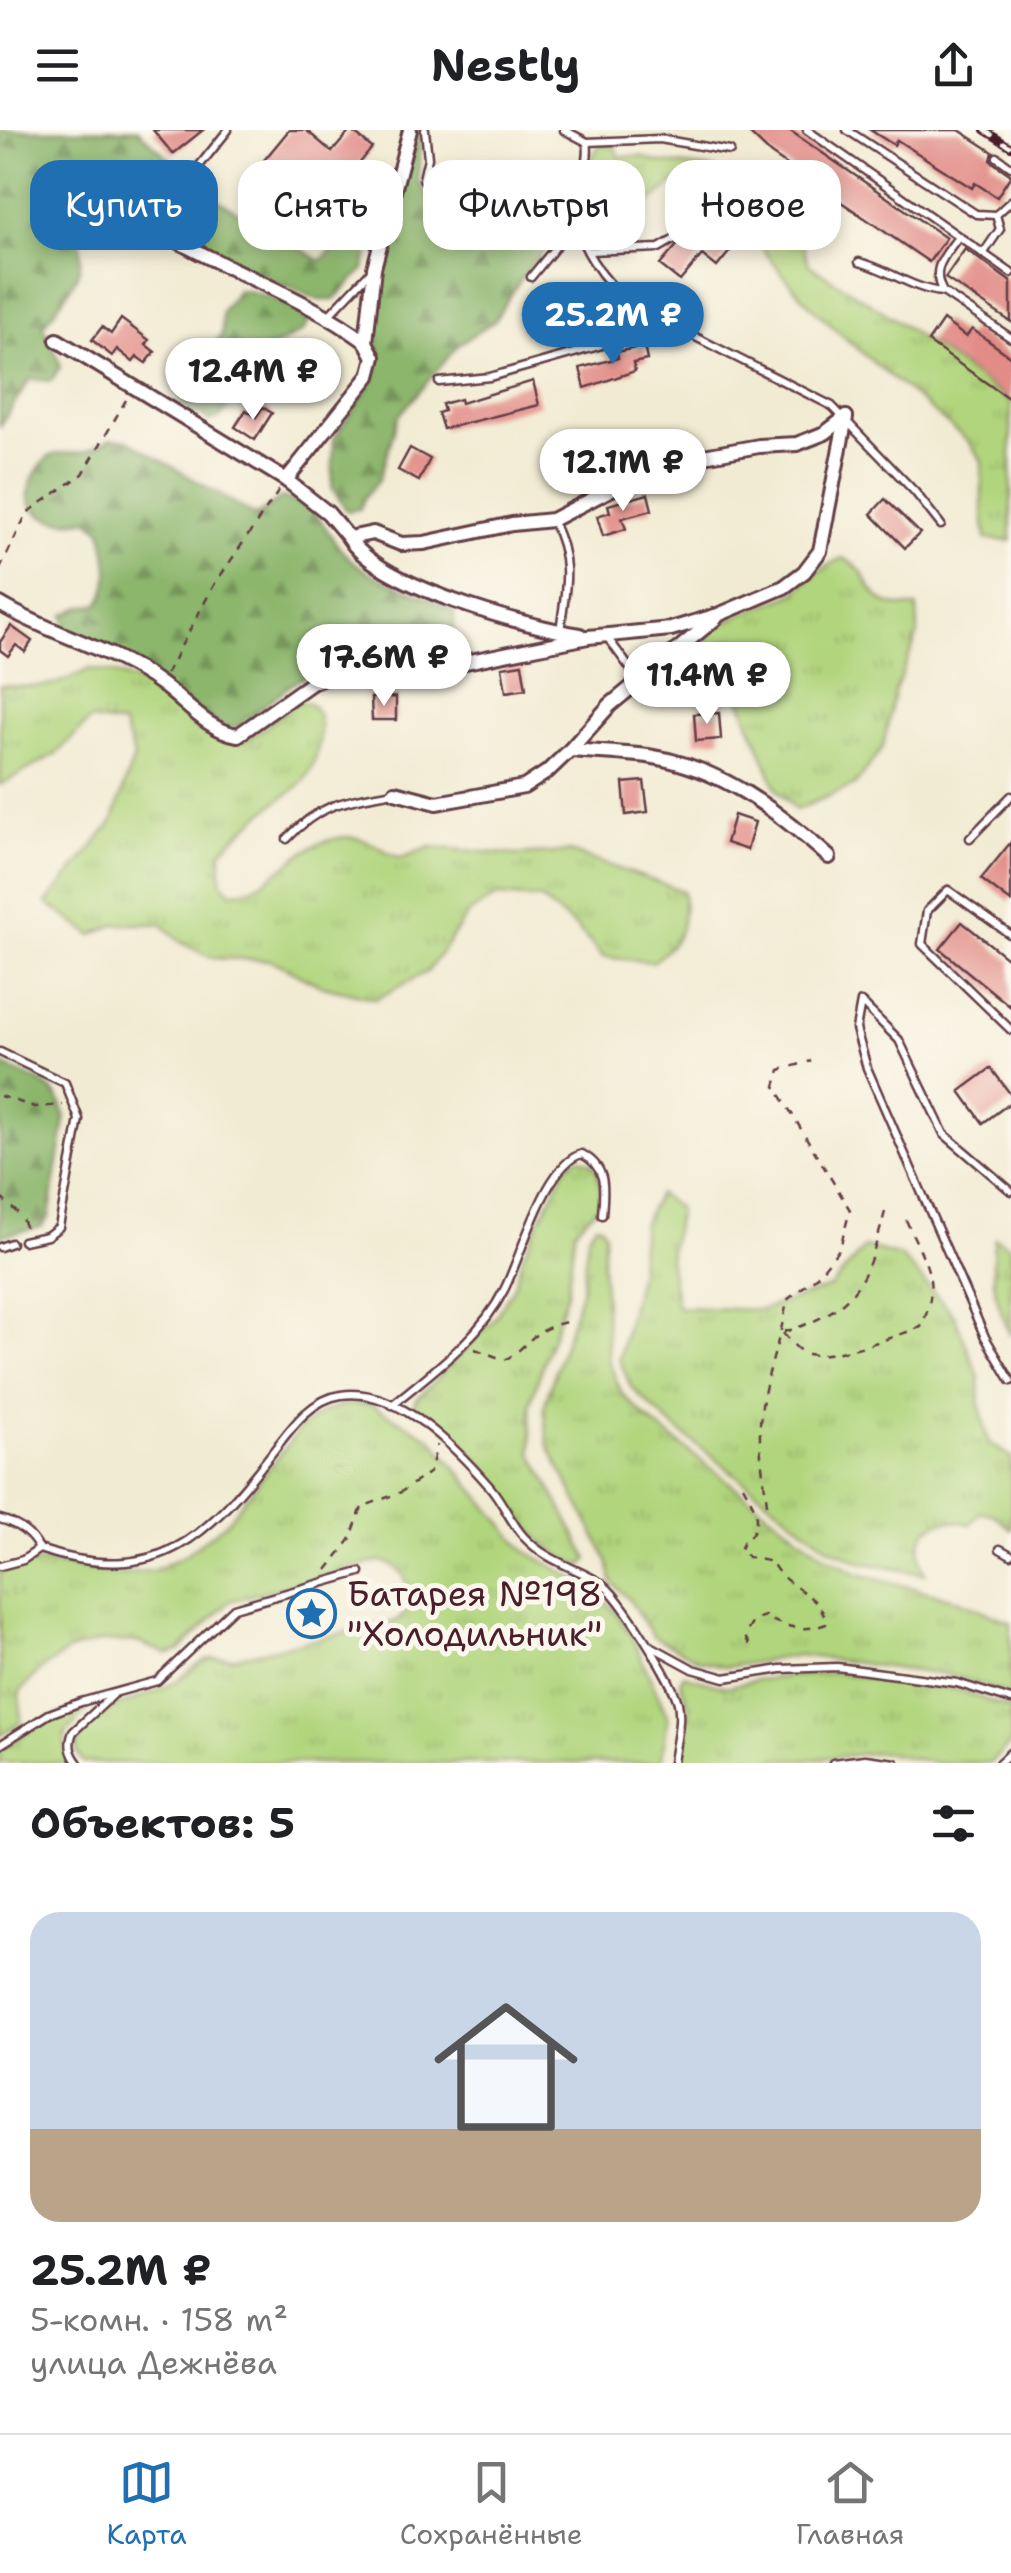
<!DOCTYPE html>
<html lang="ru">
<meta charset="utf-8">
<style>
:root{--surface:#fff;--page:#f6f6f6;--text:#202124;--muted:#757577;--line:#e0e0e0;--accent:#1f6fb2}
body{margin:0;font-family:"Shantell Sans",sans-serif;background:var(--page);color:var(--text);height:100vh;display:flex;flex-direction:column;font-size:38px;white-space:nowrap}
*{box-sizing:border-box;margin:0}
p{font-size:32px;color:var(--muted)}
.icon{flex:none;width:55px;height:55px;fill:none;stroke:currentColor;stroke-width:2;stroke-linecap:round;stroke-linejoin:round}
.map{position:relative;height:1633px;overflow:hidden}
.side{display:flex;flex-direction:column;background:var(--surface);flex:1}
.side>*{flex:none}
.hud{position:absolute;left:30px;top:30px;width:952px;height:90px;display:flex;gap:20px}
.price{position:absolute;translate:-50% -85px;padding:0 22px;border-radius:35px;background:#fff;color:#222;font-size:32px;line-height:65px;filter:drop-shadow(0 2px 5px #0008)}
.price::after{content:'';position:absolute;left:50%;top:60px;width:30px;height:22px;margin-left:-15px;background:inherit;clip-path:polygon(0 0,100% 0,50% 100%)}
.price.current{background:var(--accent);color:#fff}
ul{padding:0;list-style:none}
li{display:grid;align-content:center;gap:20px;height:530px;padding:0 30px}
li span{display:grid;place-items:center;height:310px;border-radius:30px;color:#555}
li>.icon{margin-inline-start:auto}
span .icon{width:180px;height:180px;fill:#fffc;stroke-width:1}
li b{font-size:42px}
h2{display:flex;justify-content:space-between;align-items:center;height:120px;padding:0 30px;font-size:42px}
.tag{padding:0 35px;border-radius:30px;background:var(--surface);box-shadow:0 5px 15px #0003;font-size:35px;line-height:90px}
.tag.current{background:var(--accent);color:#fff}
header{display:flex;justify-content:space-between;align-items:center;height:130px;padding:0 30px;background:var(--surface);font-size:45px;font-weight:700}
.menu{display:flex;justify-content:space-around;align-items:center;height:140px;border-top:2px solid var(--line);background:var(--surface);font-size:28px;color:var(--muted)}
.menu a{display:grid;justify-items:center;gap:5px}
.menu .current{color:var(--accent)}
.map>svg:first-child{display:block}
.grass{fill:url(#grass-tufts);stroke:#7e7a54;stroke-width:2.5}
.forest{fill:url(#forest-firs);stroke:#6b6a4c;stroke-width:2.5}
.building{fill:#e28b87}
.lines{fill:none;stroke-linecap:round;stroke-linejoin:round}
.lane-casing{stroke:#633e44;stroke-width:11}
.street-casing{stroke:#633e44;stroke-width:18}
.path{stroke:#633e44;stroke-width:2.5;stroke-dasharray:8 8;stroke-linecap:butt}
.lane{stroke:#fff;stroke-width:6}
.street{stroke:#fff;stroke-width:12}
.rail-casing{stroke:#4a1f2b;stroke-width:8}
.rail{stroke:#fbf7ec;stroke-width:4;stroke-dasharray:11;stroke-linecap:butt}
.labels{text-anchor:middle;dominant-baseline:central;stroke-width:10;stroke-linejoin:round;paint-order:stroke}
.poi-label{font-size:35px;fill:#4a1f2b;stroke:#fbf7ec;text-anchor:start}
</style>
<header><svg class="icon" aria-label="menu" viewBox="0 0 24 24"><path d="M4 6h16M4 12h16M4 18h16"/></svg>Nestly<svg class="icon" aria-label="share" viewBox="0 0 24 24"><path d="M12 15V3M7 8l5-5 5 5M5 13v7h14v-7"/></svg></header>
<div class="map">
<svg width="1011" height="1633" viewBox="0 0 1011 1633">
<defs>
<pattern id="grass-tufts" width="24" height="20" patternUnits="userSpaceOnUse" patternTransform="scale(2.5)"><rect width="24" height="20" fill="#b1d57d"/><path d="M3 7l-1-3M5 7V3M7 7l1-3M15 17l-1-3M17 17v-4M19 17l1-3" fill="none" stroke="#9ab66c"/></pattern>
<pattern id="forest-firs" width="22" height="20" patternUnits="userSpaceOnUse" patternTransform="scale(2.5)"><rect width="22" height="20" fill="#8cb66c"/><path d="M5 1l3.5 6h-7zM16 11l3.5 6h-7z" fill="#749359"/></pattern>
</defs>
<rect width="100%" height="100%" fill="#fbf7ec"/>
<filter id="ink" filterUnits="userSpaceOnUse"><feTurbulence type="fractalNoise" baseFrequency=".01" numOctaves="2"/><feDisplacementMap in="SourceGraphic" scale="20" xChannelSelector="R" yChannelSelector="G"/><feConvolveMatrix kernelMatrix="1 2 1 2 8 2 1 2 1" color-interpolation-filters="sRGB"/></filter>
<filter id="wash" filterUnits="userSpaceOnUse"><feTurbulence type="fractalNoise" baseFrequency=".0048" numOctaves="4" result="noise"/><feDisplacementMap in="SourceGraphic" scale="40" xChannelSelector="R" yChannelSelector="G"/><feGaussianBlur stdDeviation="2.25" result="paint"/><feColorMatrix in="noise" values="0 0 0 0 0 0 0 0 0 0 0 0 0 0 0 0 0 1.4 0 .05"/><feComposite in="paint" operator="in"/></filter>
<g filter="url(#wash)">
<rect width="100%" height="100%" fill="#f2ebd3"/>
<g class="grass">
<path d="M601 15 615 17 619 27 641 26 657 32 715 40 738 54 761 58 775 66 791 80 809 135 884 182 1011 272V411L986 409 982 375V331L969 312C916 267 860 224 810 175 767 133 738 68 676 51 651 70 620 107 588 80 583 63 587 26 601 15Z"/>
<path d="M842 428C880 443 857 479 917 477L918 504 894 563 883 617 855 655 796 680 776 658 733 551 697 522C705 491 765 477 790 465 800 461 806 451 815 444 823 437 833 433 842 428Z"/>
<path d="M89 539C114 542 140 551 161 565 183 580 208 619 239 612 254 609 283 582 297 572 309 571 316 576 319 588 323 607 316 634 305 649 298 659 283 667 274 674 255 689 237 704 221 722V751L231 762C274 762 297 707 350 707 370 708 383 722 401 728L431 717 517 725 570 722 683 761C685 797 682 809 653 832L603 827 576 797 540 769 497 766 469 783 428 841 376 869 319 855 271 830 212 828 182 813 161 794H116L92 805 47 773 112 693 134 627 123 595 90 590 56 624 0 655V555C38 559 55 558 89 539Z"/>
<path d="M581 1028 591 1033 597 1043 601 1058 598 1077 575 1099 567 1162 530 1273 532 1323 588 1429 583 1436C534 1419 525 1388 495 1351 481 1333 464 1314 448 1299 438 1289 426 1284 415 1277V1271L493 1191 513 1158 523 1125 565 1039 574 1029Z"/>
<path d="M658 1064 678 1078 669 1128 677 1177 761 1180 831 1157 865 1117 901 1127 954 1185 979 1247 980 1277 989 1313 1011 1327V1399L993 1384 981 1382 970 1394C931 1382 909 1406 925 1444L860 1432 831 1419 669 1293 631 1257 619 1229 638 1146 643 1092Z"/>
<polygon points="596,1094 601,1095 605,1103 602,1132 609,1232 622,1264 646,1288 826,1427 856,1443 954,1469 1011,1492 1011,1565 959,1547 799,1525 728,1537 699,1530 653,1506 630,1471 612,1452 608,1431 548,1315 544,1277 582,1158 588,1105"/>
<path d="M995 1108 1011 1117V1206C996 1175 989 1142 995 1108Z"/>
<path d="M369 1274 431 1308 524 1420 594 1459 612 1478 631 1505 668 1587 661 1633H83L77 1623 75 1607C107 1573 130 1575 169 1555 197 1541 195 1525 231 1528L397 1491 412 1477C409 1454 405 1436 380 1431L230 1471 179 1521 168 1524 134 1511 99 1512 69 1521 38 1542 20 1562 21 1592 0 1606V1442L40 1432 121 1445 155 1440 185 1425 226 1393 300 1299 321 1283 342 1275Z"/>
<polygon points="838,1542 898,1555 956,1559 1006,1577 1011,1579 1011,1613 990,1633 934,1633 882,1622 807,1630 775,1629 767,1633 693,1633 683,1627 690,1577 680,1553 683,1545 726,1557 756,1550"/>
<polygon points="81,1576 87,1580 65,1605 66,1623 71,1633 0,1633 0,1620 52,1588"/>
</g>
<g class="forest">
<path d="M0 0H138L208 64 321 131 354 98H372L374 101 364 139 334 170H319L209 123 173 101 169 90 156 79 138 72 107 45C61 57 89 112 78 143 71 161 54 180 43 196L61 236 51 251 30 249 0 296Z"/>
<path d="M414 0 421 2 418 51 428 65 441 70 445 85 451 86C484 63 495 93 528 81 535 78 540 71 547 68L554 71 560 92 556 106 521 149 494 191 459 214 398 287 379 350 364 368 360 379 347 381 332 358 334 308 375 248 379 226 377 200 383 144Z"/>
<path d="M237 160C259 161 296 175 309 192L303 201 266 221 220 288 209 291 183 275 180 260 222 205V182Z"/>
<path d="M111 309H126L252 384 257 385 281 368C326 375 323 406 349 428 378 454 422 460 454 482L455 516 449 525C413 533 376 525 340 532 300 541 267 575 235 598L225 597 68 503 64 485 81 477 99 474C115 451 106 426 102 400L88 389C57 397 12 385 35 344 39 338 44 329 51 326 60 321 72 324 82 322 92 320 102 313 111 309Z"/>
<path d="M0 934C32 950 61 951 65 991L49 1087 41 1097 0 1106Z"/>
</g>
<g id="blocks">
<g class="building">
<polygon points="153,0 203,0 173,24"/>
<polygon points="289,0 306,0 332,22 351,0 372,18 354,40 372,55 347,85 342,81 317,110 292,88 286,94 242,57"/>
<polygon points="746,0 789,0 946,108 929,132 771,24"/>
<polygon points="870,0 959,0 993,22 991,31 1011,45 997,67 975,53 972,58 897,10 894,15"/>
<polygon points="707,72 742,101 736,108 739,110 717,137 702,125 680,151 660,135 679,113 683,116 698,98 694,95 704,84"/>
<polygon points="965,119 1011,152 1011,192 945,148"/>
<polygon points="121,189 149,210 146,215 155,222 146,233 137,227 133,232 117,219 112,226 92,210 102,197 111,204"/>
<polygon points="943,190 966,207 972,199 1011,227 1011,270 928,212"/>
<polygon points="644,216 647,230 633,233 635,241 585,258 580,238 618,228 617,222"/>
<polygon points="533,251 539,275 443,299 438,283 444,281 442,274 460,269 461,273"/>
<polygon points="263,277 272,283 255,310 235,297 246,280 256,287"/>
<polygon points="410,318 430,329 419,351 398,340"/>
<polygon points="648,364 652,380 622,388 626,399 603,406 597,386 610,382 608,375"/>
<polygon points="885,369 920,403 905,418 871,384"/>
<polygon points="11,496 32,511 25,522 16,515 8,526 0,520 0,512"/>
<polygon points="522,534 526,559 506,562 502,537"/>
<polygon points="396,567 396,590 372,590 371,568"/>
<polygon points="719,583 721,609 696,611 694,584"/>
<polygon points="644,651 648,682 626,685 623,653"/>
<polygon points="734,685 755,692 747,720 726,713"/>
<polygon points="1011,712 1011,772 981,749"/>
<polygon points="962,792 1011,831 1011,877 940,819"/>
<polygon points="991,938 1011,965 1011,972 983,993 960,961"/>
</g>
</g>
</g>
<g filter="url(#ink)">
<use href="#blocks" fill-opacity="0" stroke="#633e44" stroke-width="2.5"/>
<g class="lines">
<defs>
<g id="lane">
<polyline points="425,0 428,28 423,49 433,62 472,64"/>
<path d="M564 0 587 12C591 32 579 53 576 73 571 111 607 156 636 178 646 185 659 190 671 195"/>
<polyline points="807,0 1011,143"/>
<polyline points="847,0 976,84 996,85 1011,71"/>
<polyline points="587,12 660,9 730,21"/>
<polyline points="997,27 1011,37"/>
<polyline points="196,40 228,0"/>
<path d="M958 107C944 127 930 139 943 162L1011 208"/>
<polyline points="589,121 659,118 673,110 698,80"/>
<polyline points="983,124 1000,99 996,85"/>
<path d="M859 132C888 139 912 159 942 162"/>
<polyline points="531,147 576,92 551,37"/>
<polyline points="329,185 370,142"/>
<polyline points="439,252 490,247 672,195 832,276 915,362 941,395"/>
<path d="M553 392C573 432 566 457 560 501"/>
<polyline points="607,507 638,549"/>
<polyline points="970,708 1011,666"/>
<path d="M287 709C321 672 346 671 394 662"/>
<polyline points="1011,805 948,760 927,781 922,814 1011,900"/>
<polyline points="0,922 65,953 79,989 59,1097 47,1106 23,1111"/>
<polyline points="1011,1061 944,1004 899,910 861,872 856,899 867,938 985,1207 1011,1251"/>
<polyline points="0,1117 11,1113"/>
<path d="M392 1275C432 1242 480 1208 504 1160 521 1128 545 1033 582 1024 608 1038 604 1059 602 1085"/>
<path d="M0 1389C18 1394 31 1403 39 1419 160 1459 209 1406 278 1315 294 1294 313 1269 341 1265 397 1256 457 1319 490 1357 503 1372 510 1392 524 1407 546 1431 575 1437 601 1453 620 1465 672 1550 678 1573 682 1591 675 1615 673 1633"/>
<polyline points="1000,1419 1011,1425"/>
<polyline points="0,1436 23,1430 39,1419"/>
<polyline points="649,1515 693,1539 725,1548 781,1539 837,1537 957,1553 1011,1570"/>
<polyline points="0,1615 49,1584 81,1572 157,1551 234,1478 360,1442"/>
<path d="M78 1633C70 1623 68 1614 73 1602L113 1565"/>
<polyline points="833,1633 865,1629 895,1633"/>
<polyline points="999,1633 1011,1622"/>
</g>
<g id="street">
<path d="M165 104C231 143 304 166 366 212"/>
<polyline points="57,210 286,350 328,383 349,408 373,403 401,414 424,413 512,394 552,390 633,348 698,327 759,316 797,314 825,303 846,287"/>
<polyline points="286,350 369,246 374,227 366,212 374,138 410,0"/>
<path d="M349 408C378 456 525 496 580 505"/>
<path d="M0 474C51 505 113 518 161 554 186 572 207 600 238 605L313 552 335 544 400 542 451 535 588 507 671 499 718 485 784 457 804 442 820 421 846 287"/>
<polyline points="570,620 610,575 716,488"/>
<path d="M395 662 437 673 524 657 547 642 570 620C596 622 623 623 648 626 721 637 776 680 829 727"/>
</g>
</defs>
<use href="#lane" class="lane-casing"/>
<use href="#street" class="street-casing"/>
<g class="path">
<polyline points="0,439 27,383 83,344 126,270"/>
<polyline points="166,544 214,455 280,359"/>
<polyline points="0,966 35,977 63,975"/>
<polyline points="0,1067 21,1086 26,1099"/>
<path d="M784 1202C859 1179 867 1149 886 1078"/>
<path d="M783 1203C790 1211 798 1222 808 1224 834 1229 896 1206 921 1197 942 1151 925 1133 906 1090"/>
<path d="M475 1219 505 1230C533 1213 529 1201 566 1192"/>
<path d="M743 1355C752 1371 763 1390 750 1406 739 1419 747 1403 740 1420L748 1427 772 1432C784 1459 823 1463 826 1494 807 1502 783 1498 765 1486 753 1489 750 1495 745 1507L750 1515"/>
<path d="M767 1374C764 1349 759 1321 760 1295 762 1252 781 1212 787 1170L817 1146 840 1118 850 1080 775 956 780 940 811 931"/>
<polyline points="327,1440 350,1410 362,1377 401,1362 430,1342 437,1315"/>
</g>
<use href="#lane" class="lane"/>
<use href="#street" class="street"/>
<defs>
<polyline id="rail" points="984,0 1011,17"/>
</defs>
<use href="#rail" class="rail-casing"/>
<use href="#rail" class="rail"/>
</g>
</g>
<defs>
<symbol id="sight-ring" viewBox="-11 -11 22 22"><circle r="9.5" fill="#fbf7ec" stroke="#1f6fb2" stroke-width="1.5"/><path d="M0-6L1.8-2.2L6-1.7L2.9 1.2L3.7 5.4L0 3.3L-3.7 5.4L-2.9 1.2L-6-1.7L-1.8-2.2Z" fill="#1f6fb2"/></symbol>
</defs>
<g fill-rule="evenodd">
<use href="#sight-ring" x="284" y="1456" width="55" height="55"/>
</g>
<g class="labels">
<g class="poi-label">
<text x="347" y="1463">Батарея №198<tspan x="347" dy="40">"Холодильник"</tspan></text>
</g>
</g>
</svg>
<b class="price current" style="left:613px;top:237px">25.2M ₽</b>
<b class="price" style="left:253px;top:293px">12.4M ₽</b>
<b class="price" style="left:623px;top:384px">12.1M ₽</b>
<b class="price" style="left:384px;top:579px">17.6M ₽</b>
<b class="price" style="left:707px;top:597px">11.4M ₽</b>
<div class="hud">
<a class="tag current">Купить</a>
<a class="tag">Снять</a>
<a class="tag">Фильтры</a>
<a class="tag">Новое</a>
</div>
</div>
<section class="side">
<h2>Объектов: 5<svg class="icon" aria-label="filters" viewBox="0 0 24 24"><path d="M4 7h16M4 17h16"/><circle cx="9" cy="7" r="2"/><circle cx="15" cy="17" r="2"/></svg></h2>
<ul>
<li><span style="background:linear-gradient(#c9d6e8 70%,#b9a48a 0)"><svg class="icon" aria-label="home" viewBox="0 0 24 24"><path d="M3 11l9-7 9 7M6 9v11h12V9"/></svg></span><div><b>25.2M ₽</b><p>5-комн. · 158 m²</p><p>улица Дежнёва</p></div></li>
</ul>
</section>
<nav class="menu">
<a class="current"><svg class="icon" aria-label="map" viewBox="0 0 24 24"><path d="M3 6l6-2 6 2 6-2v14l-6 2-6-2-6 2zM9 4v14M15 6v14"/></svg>Карта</a>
<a><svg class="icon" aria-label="saved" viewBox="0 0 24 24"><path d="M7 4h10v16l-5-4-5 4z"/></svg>Сохранённые</a>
<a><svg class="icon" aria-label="home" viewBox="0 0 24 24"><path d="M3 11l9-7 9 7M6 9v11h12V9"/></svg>Главная</a>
</nav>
